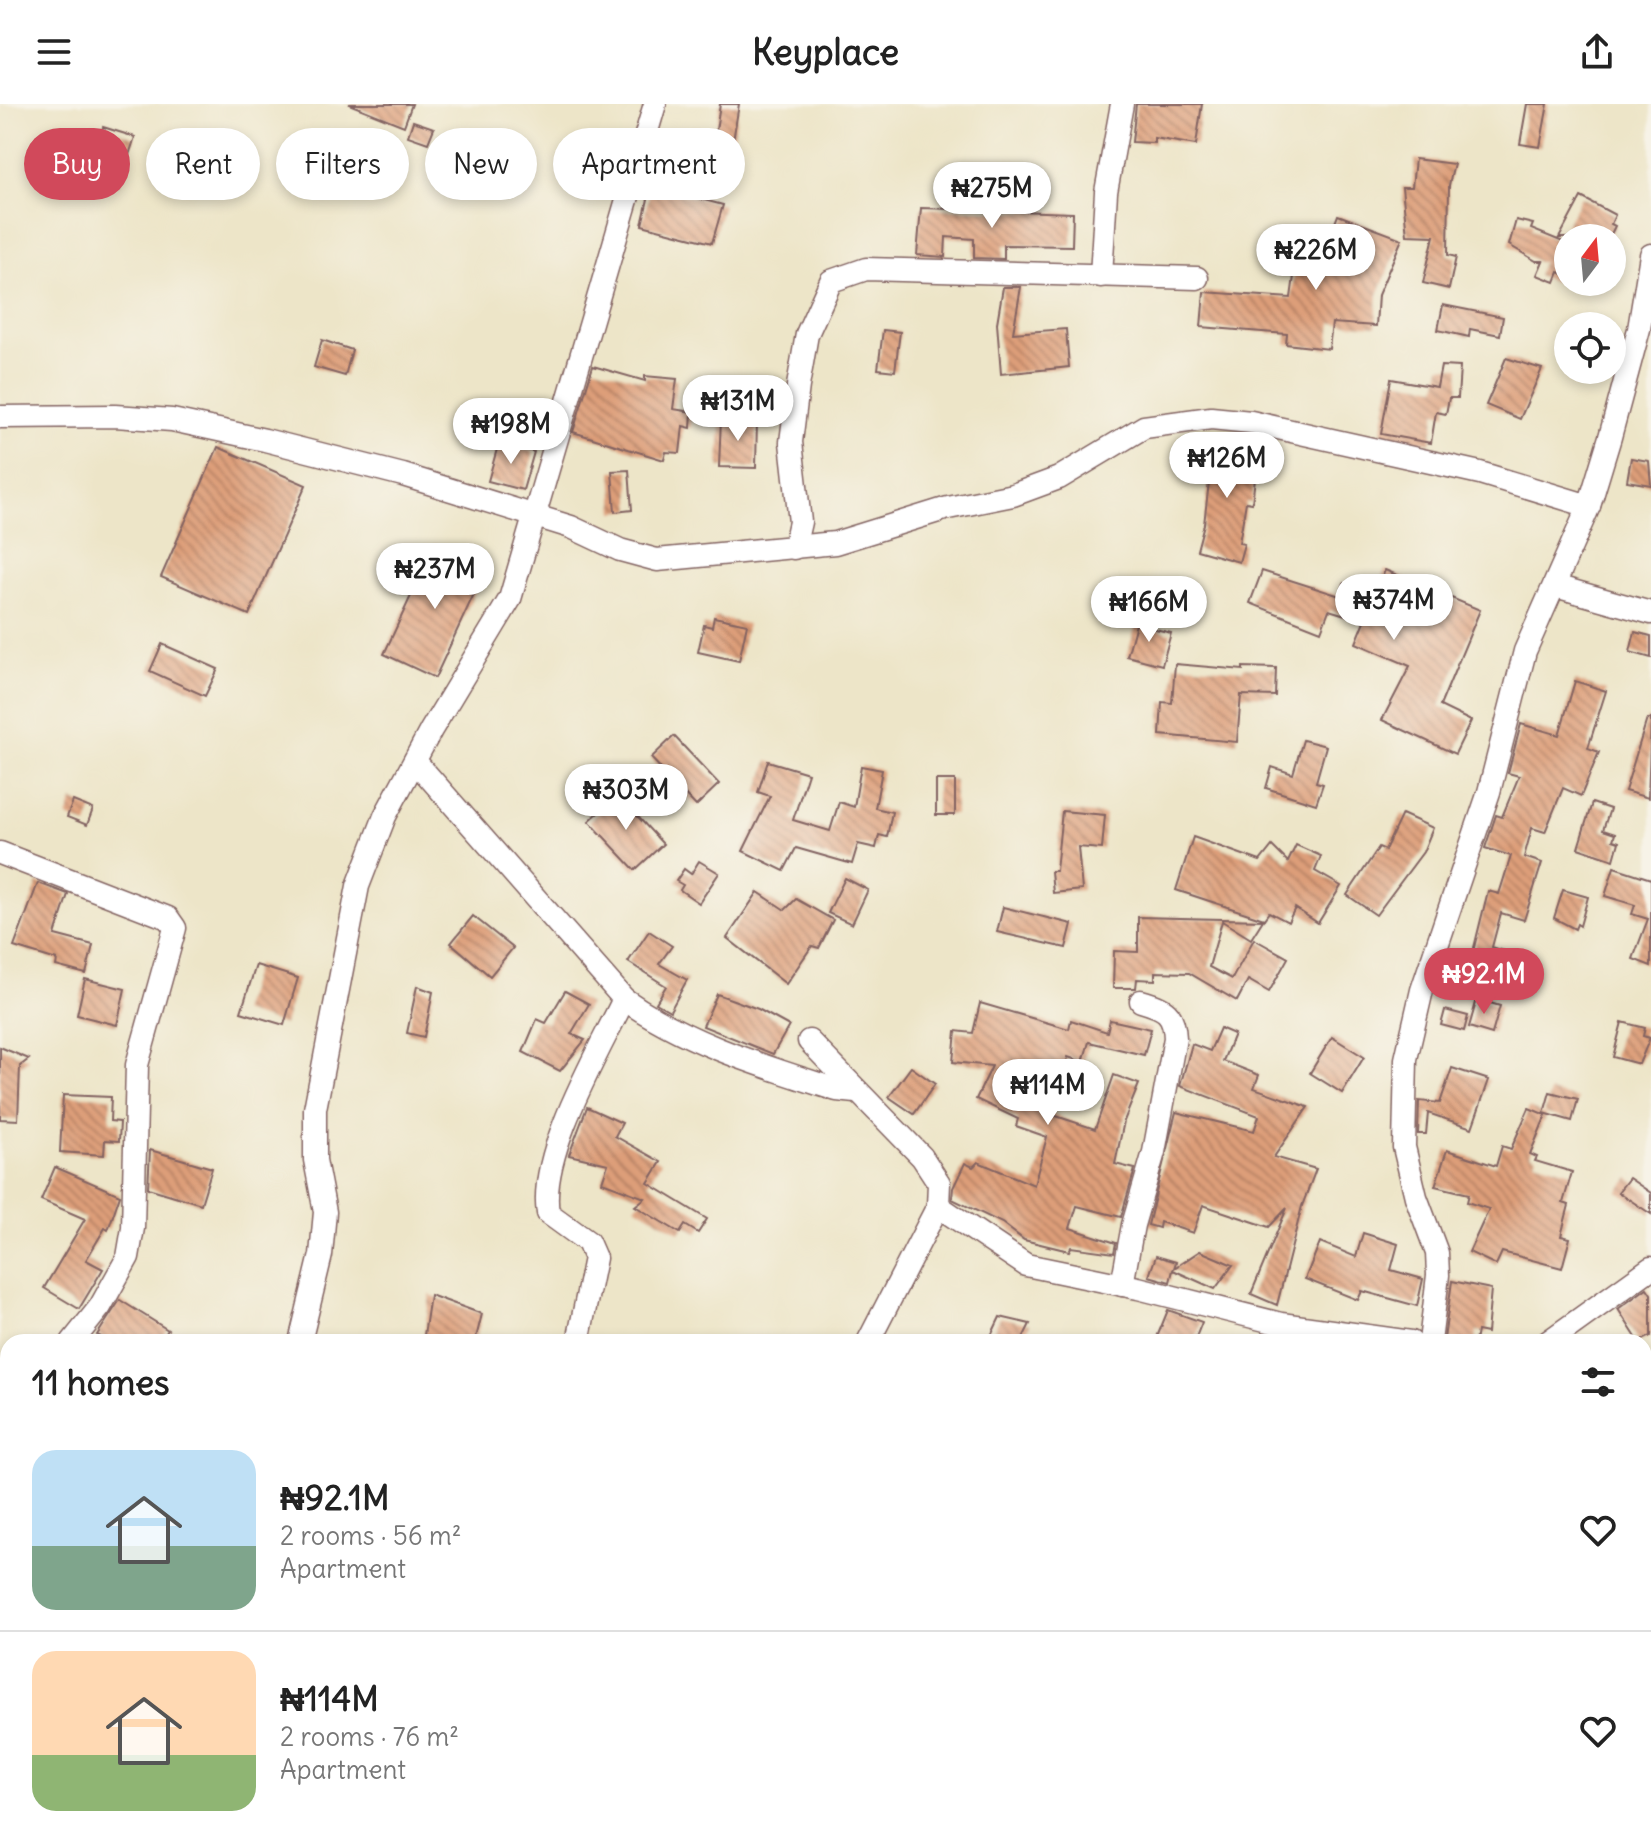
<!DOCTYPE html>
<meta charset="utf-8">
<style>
:root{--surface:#fff;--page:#f6f6f6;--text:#222;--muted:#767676;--line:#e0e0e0;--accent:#d1495b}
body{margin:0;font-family:Delius,sans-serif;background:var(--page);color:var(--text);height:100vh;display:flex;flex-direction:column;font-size:30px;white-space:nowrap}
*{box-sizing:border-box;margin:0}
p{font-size:26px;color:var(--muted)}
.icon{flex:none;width:44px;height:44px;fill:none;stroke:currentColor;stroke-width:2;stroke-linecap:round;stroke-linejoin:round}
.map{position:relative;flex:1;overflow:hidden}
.panel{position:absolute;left:0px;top:1230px;width:1652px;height:514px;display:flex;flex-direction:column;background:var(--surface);border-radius:24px 24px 0 0;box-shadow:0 4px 12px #0003}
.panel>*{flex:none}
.banner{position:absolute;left:24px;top:24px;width:800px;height:72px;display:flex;gap:16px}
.needle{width:52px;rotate:16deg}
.tools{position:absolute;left:1554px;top:120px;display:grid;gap:16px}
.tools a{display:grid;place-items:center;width:72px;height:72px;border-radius:50%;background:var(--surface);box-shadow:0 4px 12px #0003;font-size:40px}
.price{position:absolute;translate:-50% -68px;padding:0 18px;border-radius:28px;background:#fff;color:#222;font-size:26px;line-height:52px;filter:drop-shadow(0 2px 4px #0008)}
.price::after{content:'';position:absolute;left:50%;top:48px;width:24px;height:18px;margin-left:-12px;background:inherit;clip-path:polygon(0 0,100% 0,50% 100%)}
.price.active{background:var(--accent);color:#fff}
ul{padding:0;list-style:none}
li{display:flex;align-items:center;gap:24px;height:200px;padding:0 32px}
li+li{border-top:2px solid var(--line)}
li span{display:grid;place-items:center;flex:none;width:224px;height:160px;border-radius:24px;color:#555}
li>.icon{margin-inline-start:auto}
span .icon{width:96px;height:96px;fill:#fffc;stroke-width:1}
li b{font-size:34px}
h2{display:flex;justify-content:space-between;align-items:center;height:96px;padding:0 32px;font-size:34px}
.chip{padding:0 28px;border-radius:36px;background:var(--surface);box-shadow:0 4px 12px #0003;font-size:28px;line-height:72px}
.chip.active{background:var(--accent);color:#fff}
header{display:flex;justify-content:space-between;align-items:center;height:104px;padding:0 32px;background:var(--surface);font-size:36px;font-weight:700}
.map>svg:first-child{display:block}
.building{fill:url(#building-back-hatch)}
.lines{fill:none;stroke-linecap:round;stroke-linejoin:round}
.minor-casing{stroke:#836462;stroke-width:25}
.minor{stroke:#fff;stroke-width:22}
</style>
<header><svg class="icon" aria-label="menu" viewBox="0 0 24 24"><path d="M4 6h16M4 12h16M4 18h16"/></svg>Keyplace<svg class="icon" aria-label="share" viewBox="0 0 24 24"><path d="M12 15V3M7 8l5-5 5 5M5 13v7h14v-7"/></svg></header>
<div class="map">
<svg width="1651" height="1743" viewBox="0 0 1651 1743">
<defs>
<pattern id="building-back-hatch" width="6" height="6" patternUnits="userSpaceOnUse" patternTransform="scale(2)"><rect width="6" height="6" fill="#dd9e79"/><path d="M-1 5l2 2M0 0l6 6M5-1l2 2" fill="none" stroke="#b58063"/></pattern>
</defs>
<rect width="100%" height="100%" fill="#f7f3e8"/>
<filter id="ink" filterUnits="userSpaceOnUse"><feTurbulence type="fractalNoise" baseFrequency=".0125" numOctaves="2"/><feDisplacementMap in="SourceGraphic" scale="16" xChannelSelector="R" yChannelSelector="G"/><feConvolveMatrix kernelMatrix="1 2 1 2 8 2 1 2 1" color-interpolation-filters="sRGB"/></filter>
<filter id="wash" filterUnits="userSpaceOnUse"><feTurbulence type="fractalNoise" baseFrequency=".006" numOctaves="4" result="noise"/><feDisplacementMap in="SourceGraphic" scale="32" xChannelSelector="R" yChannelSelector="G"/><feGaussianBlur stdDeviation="1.8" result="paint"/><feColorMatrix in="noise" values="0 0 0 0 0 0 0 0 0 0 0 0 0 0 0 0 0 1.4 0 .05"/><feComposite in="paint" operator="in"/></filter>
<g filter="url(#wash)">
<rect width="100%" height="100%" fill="#ede5c8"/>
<g id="blocks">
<g class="building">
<polygon points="349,0 412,0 404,22"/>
<polygon points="720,0 739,0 729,62 711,59"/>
<polygon points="1136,0 1202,0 1196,41 1154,34 1154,39 1132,38"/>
<polygon points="1527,0 1548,0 1540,43 1520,40"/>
<polygon points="413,17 434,24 428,39 408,32"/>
<polygon points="103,23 135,33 119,81 88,71"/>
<polygon points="1415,55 1454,60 1449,81 1448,151 1456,153 1449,185 1423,179 1434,132 1407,131 1402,83 1412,83"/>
<polygon points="651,82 723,101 712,139 642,121"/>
<polygon points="1581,93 1615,111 1611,120 1615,122 1609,134 1559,134"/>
<polygon points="921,104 1073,109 1072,142 1004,141 1004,155 974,154 974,135 946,133 945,153 917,151"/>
<polygon points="1338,111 1402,135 1378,191 1376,222 1332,219 1329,245 1286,240 1287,230 1201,223 1204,188 1291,194 1295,165 1324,169 1336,143 1327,140"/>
<polygon points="1516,116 1533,120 1531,125 1568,140 1568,172 1559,168 1555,178 1537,171 1543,157 1536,157 1509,141"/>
<polygon points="1003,183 1021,183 1013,229 1066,225 1069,263 1001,270 997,219"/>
<polygon points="1443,201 1503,213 1500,231 1470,225 1469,233 1438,226"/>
<polygon points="883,226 900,228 895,267 878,265"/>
<polygon points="322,236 352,246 345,272 314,263"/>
<polygon points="1506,254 1542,265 1520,315 1486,301"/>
<polygon points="593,262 645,277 645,272 677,275 673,305 692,308 691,324 683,322 680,349 666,348 664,356 573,328"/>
<polygon points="1441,262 1460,263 1458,294 1449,294 1446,310 1436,308 1431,339 1381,330 1391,275 1437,283"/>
<polygon points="721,314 757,315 756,364 719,363"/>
<polygon points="1214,337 1252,341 1254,347 1250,371 1255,374 1252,399 1246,398 1239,439 1244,440 1239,458 1197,446 1204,420"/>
<polygon points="499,338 534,348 523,386 488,377"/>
<polygon points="218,343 306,381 249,511 161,473"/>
<polygon points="1631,354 1649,357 1651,381 1627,377"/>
<polygon points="629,366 632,406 615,408 612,367"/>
<polygon points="435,440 486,464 435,574 384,550"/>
<polygon points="1385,466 1480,506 1440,602 1471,617 1455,650 1382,616 1410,562 1356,539 1365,517 1329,506 1321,527 1250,499 1262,467 1340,492 1344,479 1376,489"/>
<polygon points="714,513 747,520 739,557 698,548 704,521 712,523"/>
<polygon points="1136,520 1171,529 1162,561 1127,552"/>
<polygon points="1635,528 1651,532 1651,554 1630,548"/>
<polygon points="162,540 218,565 205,592 150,567"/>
<polygon points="1175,560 1243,566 1243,563 1276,564 1275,592 1241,591 1237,638 1160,631 1162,598 1172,599"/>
<polygon points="1575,577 1606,587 1588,644 1599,648 1581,692 1563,684 1545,728 1532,724 1524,753 1542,759 1524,816 1501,809 1492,843 1504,847 1494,884 1466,876 1488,787 1499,790 1511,752 1485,744 1496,711 1502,713 1519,672 1508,669 1521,620 1559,631"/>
<polygon points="1647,615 1651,615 1648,694 1625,687"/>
<polygon points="674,632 719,680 696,702 651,654"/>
<polygon points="1303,636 1326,642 1316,678 1323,680 1316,700 1266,684 1272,663 1293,670"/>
<polygon points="768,657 808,669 793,716 830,727 839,698 854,703 861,662 882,666 875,704 892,708 887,733 879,731 876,744 858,740 852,760 796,744 784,767 743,747 770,692 758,688"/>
<rect x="936" y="676" width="19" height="35"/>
<polygon points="618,691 663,740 635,766 589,717"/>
<polygon points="73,697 93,705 87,721 67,713"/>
<polygon points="1592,699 1610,705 1603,726 1615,730 1613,736 1619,738 1614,756 1578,744"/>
<polygon points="1062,707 1105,711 1102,745 1078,743 1082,786 1053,789 1051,767 1056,767"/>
<polygon points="1402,710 1433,724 1423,748 1376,811 1347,791 1379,743 1385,746"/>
<polygon points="1193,733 1260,757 1272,742 1288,758 1296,741 1321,752 1315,767 1341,782 1318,819 1295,804 1288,818 1269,808 1264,815 1176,786"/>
<polygon points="699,757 719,769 699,799 680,786 683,781 676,777 684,765 691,770"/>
<polygon points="1614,763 1651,775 1651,862 1633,855 1648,815 1632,810 1635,801 1605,792"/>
<polygon points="845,774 868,786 852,820 828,809"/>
<polygon points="38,779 68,790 55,831 93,841 86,870 56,862 57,856 14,843"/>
<polygon points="1563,786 1588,793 1580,822 1577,820 1575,825 1554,814"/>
<polygon points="758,788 785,806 796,795 833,816 819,844 812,842 786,880 727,834"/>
<polygon points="1003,803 1072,820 1066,844 997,828"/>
<polygon points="473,812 513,844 490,872 451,839"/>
<polygon points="1138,813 1263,816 1251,835 1222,817 1209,863 1232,875 1254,835 1288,854 1269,888 1248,876 1237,897 1189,869 1155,868 1155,876 1137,875 1136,884 1113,884 1114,847 1138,848"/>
<polygon points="649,827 672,842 659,860 687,876 670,907 656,899 666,882 628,858"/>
<polygon points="256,861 298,874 284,921 241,908"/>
<polygon points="85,875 125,885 117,921 77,911"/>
<polygon points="417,882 433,888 424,933 407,929"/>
<polygon points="565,887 589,900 571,930 585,936 560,967 523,948 537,915 546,919"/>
<polygon points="717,890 758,905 789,922 773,950 703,922"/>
<polygon points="1477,895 1500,902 1492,930 1469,923"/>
<polygon points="980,899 1069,925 1071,916 1107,928 1110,916 1151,925 1144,951 1089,938 1083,958 1068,953 1053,1011 1095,1025 1114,971 1139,980 1124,1017 1115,1060 1135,1065 1121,1113 1077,1102 1070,1124 1116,1139 1114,1149 1071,1143 1069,1147 1024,1136 1002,1119 952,1095 953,1084 965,1059 973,1063 978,1058 1034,1081 1047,1033 1016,1022 1018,1015 976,995 992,962 953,958 956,927 973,929"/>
<polygon points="1445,906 1468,912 1464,927 1441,921"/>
<polygon points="1622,918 1645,924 1643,932 1650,934 1639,960 1613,953"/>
<polygon points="1220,924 1234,930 1223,957 1259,971 1254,984 1308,1003 1274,1053 1316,1065 1302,1102 1277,1201 1251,1190 1287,1104 1269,1123 1203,1101 1193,1129 1160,1118 1159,1124 1148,1121 1176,1008 1254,1027 1259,1012 1180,982 1192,940 1210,947"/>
<polygon points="1332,933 1364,953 1342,989 1310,969"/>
<polygon points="0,943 29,955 20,962 18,1016 0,1015"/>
<polygon points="911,963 935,980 914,1010 889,993"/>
<polygon points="1452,964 1489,976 1472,1024 1428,1009 1426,1030 1418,1030 1419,997 1440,999"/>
<polygon points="1550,988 1578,995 1572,1017 1544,1009"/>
<polygon points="63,991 111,993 110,1017 120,1018 119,1037 105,1036 104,1051 60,1048"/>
<polygon points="587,1003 622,1019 615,1032 661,1058 648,1079 707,1115 698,1129 685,1121 680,1129 635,1102 645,1094 602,1078 608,1060 569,1051"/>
<polygon points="1529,1004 1546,1011 1530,1050 1537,1053 1535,1057 1572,1068 1563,1099 1569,1101 1561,1132 1570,1134 1562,1164 1502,1148 1496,1161 1469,1148 1489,1105 1467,1098 1469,1090 1435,1082 1447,1046 1496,1062 1502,1042 1511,1045"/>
<polygon points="150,1046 212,1064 201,1100 148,1084"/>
<polygon points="55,1063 120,1091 108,1126 105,1124 86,1156 103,1165 79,1205 44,1184 85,1115 41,1096"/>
<polygon points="1629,1074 1651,1089 1651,1110 1618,1088"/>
<polygon points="1363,1129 1398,1140 1391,1166 1423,1175 1417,1202 1362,1187 1358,1196 1305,1175 1320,1138 1356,1153"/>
<polygon points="1200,1147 1233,1161 1215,1185 1173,1166 1170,1178 1149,1172 1156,1152 1176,1158 1174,1164"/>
<polygon points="1452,1177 1491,1185 1487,1229 1477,1227 1475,1238 1444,1235"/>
<polygon points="1647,1184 1651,1190 1651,1232 1639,1238 1618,1205"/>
<polygon points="430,1191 482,1210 475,1238 423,1238"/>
<polygon points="120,1196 168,1226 160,1238 101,1238 103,1234 97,1231"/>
<polygon points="1168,1206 1202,1218 1194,1238 1155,1238"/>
<polygon points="1000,1213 1030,1220 1021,1238 988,1238"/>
</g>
</g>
</g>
<g filter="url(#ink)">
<use href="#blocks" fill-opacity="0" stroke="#836462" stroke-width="2"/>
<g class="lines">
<defs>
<g id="minor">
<polyline points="1101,172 1106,88 1122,0"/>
<polyline points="0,313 115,312 172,316 265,336 403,371 571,423 620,446 657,456 835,439 948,404 1013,391 1059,374 1144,323 1211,314 1251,318 1480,369 1589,402"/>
<polyline points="794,444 800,418 791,338 798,282 807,230 831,177 866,165 1197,174"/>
<polyline points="1555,482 1651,509"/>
<path d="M415 657 624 895C688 940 763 962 837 986L856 988"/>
<polyline points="0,749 168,814 175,824 137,961 133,1124 128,1153 100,1203 72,1238"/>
<polyline points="809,937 922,1053 939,1079 938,1102 868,1238"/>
<polyline points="938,1102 1026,1161 1138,1184 1281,1220 1411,1238"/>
<path d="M1122 1181 1133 1121 1154 1048 1175 934C1174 908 1165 904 1141 897"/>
<polyline points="300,1238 321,1151 325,1108 315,1056 315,1005 358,782 385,712 431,626 510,495 655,0"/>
<path d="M578 1238 595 1154 588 1138 548 1109C538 1050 598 949 624 895"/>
<polyline points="1430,1238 1438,1171 1437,1149 1416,1093 1404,1043 1406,955 1422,886 1489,688 1525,547 1589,402 1610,333 1639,225 1651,151"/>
<polyline points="1548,1238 1651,1164"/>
<polyline points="1644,1276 1651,1273"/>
<polyline points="0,1360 8,1349"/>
<polyline points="1644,1369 1651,1373"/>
<polyline points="0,1457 8,1458"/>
<polyline points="1644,1587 1651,1590"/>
<polyline points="148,1736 159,1743"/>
<polyline points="112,1743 116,1736"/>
<polyline points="696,1743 697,1736"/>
<polyline points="1118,1743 1120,1736"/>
</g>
</defs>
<use href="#minor" class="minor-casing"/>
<use href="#minor" class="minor"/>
</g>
</g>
</svg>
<div class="tools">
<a><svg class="needle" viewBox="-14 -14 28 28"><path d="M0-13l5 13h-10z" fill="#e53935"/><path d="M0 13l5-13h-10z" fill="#767676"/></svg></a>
<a><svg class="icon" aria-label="locate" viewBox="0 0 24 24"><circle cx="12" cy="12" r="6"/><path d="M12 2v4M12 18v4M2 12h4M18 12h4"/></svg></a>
</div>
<b class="price" style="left:992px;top:126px">₦275M</b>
<b class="price" style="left:1316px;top:188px">₦226M</b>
<b class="price" style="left:738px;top:339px">₦131M</b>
<b class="price" style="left:511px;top:362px">₦198M</b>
<b class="price" style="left:1227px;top:396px">₦126M</b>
<b class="price" style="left:435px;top:507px">₦237M</b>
<b class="price" style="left:1394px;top:538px">₦374M</b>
<b class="price" style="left:1149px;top:540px">₦166M</b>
<b class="price" style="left:626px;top:728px">₦303M</b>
<b class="price active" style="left:1484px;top:912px">₦92.1M</b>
<b class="price" style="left:1048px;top:1023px">₦114M</b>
<div class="banner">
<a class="chip active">Buy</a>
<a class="chip">Rent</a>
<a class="chip">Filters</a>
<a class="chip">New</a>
<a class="chip">Apartment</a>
</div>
<section class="panel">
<h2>11 homes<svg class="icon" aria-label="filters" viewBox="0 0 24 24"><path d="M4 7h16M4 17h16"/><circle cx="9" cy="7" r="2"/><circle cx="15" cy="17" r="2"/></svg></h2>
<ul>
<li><span style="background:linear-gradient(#bfe0f5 60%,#7fa58c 0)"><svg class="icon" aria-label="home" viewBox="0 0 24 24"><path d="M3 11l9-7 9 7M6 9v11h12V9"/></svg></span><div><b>₦92.1M</b><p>2 rooms · 56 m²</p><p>Apartment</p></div><svg class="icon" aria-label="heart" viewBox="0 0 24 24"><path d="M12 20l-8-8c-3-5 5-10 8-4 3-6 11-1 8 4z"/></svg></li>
<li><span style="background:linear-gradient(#ffd9b3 65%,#8fb573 0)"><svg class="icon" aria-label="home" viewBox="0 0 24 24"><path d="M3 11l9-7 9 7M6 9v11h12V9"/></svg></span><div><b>₦114M</b><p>2 rooms · 76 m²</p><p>Apartment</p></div><svg class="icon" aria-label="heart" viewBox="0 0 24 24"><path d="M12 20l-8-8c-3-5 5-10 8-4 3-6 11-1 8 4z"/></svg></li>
</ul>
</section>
</div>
